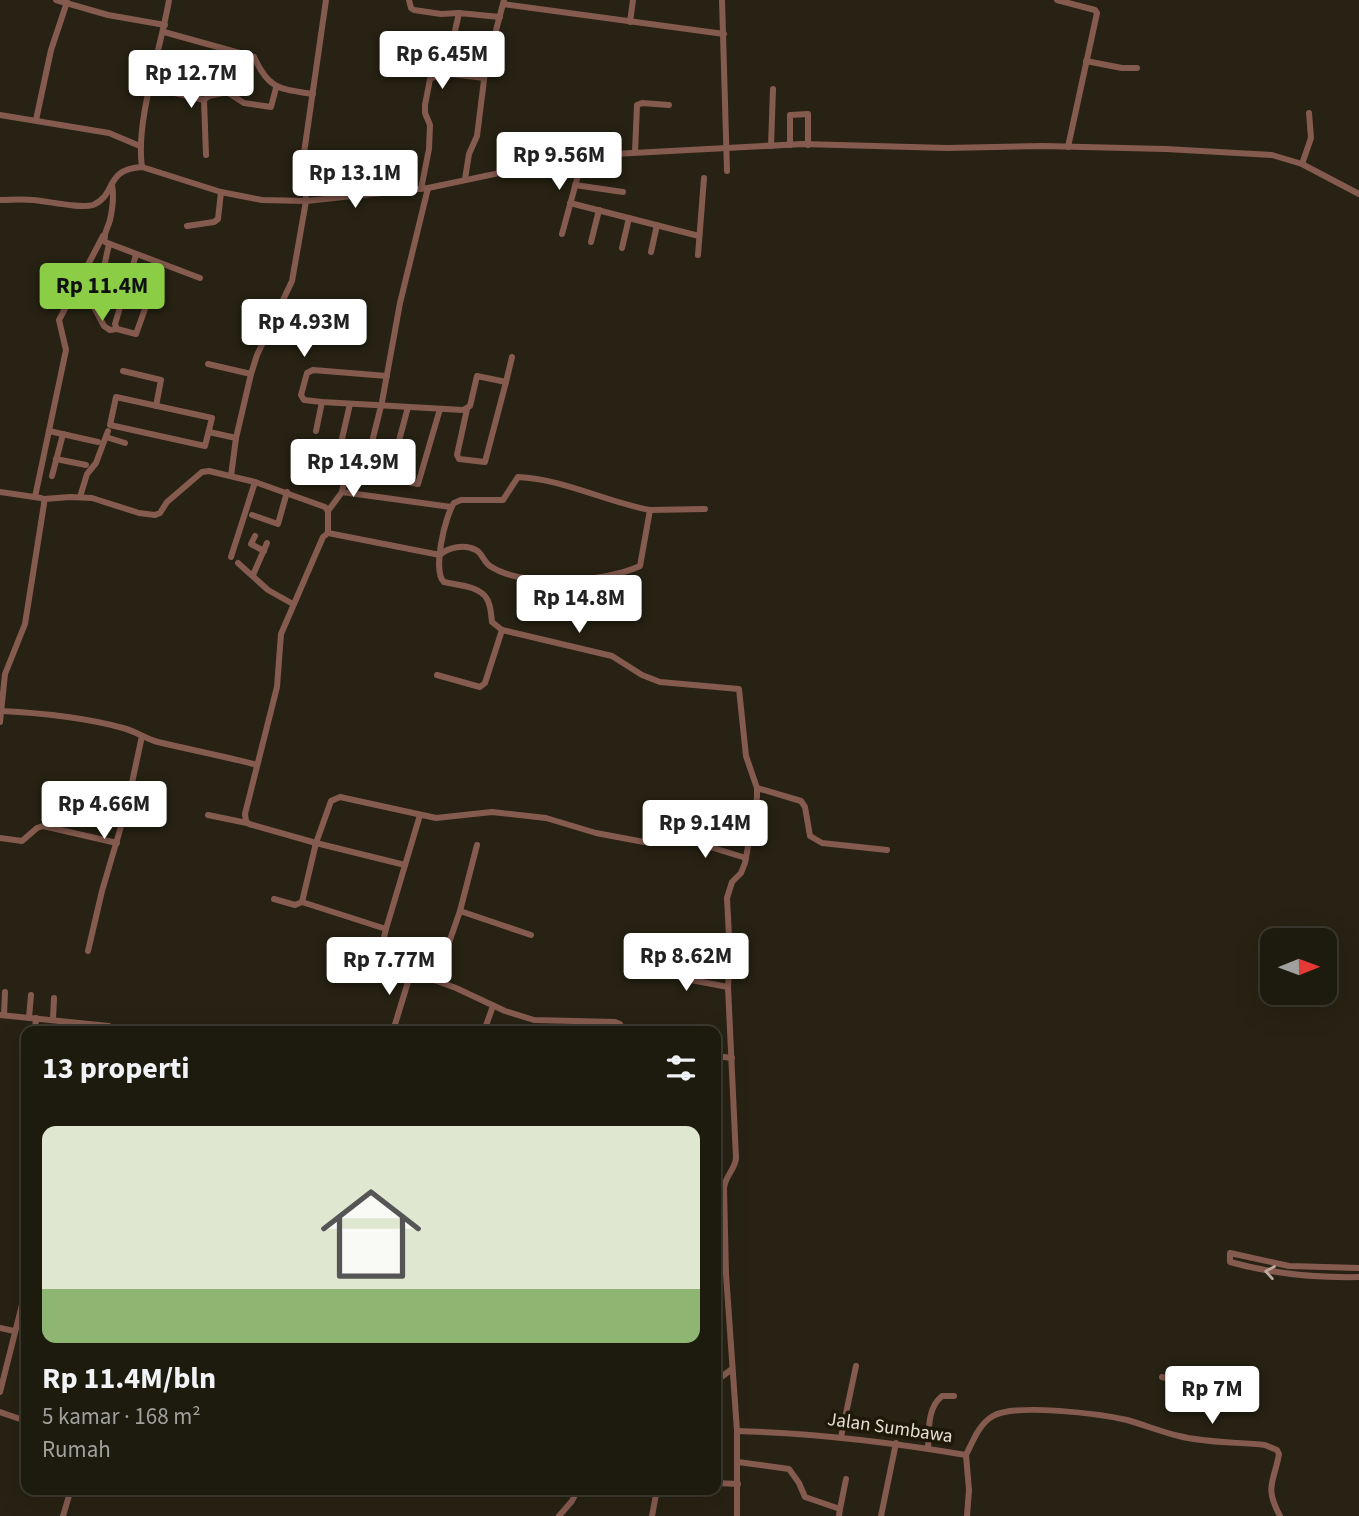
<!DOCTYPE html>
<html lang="id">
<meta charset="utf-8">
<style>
:root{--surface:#1d1a0e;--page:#2a271c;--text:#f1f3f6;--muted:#a0a19e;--line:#3b382e;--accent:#8bce46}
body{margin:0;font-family:"Source Sans 3",sans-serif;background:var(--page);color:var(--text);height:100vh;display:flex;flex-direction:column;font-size:26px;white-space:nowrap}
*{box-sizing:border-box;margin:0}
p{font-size:23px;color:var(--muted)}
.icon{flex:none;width:38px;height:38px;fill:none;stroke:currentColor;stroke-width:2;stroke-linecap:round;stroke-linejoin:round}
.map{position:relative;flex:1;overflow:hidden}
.panel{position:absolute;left:21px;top:1026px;width:700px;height:469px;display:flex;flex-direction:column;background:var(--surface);border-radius:14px;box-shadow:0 7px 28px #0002,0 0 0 2px var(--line)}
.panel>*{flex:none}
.needle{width:46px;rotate:89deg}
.fabs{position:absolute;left:1260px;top:928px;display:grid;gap:14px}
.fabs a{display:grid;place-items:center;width:77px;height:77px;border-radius:14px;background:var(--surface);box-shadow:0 7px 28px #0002,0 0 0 2px var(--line);font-size:35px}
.price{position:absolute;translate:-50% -60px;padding:0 16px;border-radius:7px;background:#fff;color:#222;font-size:23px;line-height:46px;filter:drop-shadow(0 2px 4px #0008)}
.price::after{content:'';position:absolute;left:50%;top:42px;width:21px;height:16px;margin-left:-10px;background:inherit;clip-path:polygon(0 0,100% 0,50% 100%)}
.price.on{background:var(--accent);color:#111}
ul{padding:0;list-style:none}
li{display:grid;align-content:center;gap:14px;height:371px;padding:0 21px}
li+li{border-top:2px solid var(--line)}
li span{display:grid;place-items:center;height:217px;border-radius:14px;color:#555}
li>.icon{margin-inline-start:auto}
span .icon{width:126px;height:126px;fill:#fffc;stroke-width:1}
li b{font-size:30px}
h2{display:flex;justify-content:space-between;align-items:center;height:84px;padding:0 21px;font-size:30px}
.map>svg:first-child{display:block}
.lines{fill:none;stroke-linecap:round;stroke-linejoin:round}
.minor{stroke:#865b4f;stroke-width:6}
.oneway{stroke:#beaa9f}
.labels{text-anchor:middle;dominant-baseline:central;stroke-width:7;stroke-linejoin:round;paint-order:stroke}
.street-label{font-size:19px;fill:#e3dfd5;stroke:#1e1809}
</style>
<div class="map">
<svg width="1359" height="1516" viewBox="0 0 1359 1516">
<rect width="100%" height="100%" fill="#272213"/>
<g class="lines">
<g class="minor">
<polyline points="56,0 108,15 165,25"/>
<polyline points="409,0 411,8 414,10 441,14 459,13"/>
<polyline points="722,0 727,171"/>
<polyline points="1057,0 1095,10 1097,13 1068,147"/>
<polyline points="503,4 724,34"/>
<polyline points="630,22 633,0"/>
<path d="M164 32 254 57C269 90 280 89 313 94"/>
<polyline points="1086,61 1122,68 1137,68"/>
<polyline points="444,73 484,78"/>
<polyline points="150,87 204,100 206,155"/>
<polyline points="204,100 209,96 227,92 244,103 271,107 276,88"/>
<polyline points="0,115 109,133 140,146"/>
<polyline points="36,120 51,50 67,2"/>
<polyline points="790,145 790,115 808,114 808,145"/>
<polyline points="771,146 773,89"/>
<polyline points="635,152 637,105 642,103 669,105"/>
<polyline points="1302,164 1311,138 1309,113"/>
<path d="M142 167C135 121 161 49 169 0"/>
<polyline points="465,179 469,154 477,136 485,72 504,0"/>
<path d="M112 184C114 196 113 207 110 220 108 228 103 233 105 242L200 278"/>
<polyline points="575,185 623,192"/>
<polyline points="428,188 400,303 382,402 365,470 389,478 418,484 440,409"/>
<polyline points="421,189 429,149 430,125 425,113 425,105 430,79 446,71 459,13 500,17"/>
<path d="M0 200C11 200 22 199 33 200 47 201 81 209 93 205 117 195 104 169 142 167L221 192 262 200 306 201 428 188 561 160 614 154 802 144 947 148 1043 146 1166 149 1272 155 1302 164 1359 194"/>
<polyline points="570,203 699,236"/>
<polyline points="187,226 214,222 218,219 221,192"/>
<polyline points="562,234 583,157"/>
<polyline points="591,242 599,210"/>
<polyline points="109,244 95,309 104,326 110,330 117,329"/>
<polyline points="622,248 629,218"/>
<polyline points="651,252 657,225"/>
<polyline points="136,255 115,324 117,329 136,334 161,264"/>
<polyline points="698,255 704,178"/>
<polyline points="208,364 251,374"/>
<polyline points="123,371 161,380 156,406"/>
<polyline points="387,376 313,370 307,373 301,395 304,400 322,402 463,410 470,406 477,376 506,382 512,357"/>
<polygon points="116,397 212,418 205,446 110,425"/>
<polyline points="467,409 457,455 459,459 485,462 506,382"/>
<polyline points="49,431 98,442"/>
<polyline points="316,431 322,402"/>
<polyline points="209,432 236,438"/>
<polyline points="106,437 125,443"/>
<polyline points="341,443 350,404"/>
<polyline points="56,459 86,465"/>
<polyline points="52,476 63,434"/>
<polyline points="231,476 236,438 251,374 257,355 292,281 306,201 304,153 326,0"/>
<polyline points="389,478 408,407"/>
<polyline points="0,492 41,498 44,499 44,504 25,624 5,674 0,722"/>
<polyline points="342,492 451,507"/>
<polyline points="35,497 66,350 59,320 103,236"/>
<polyline points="80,497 87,474 96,463 108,431"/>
<polyline points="44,499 70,497 92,498 139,513 155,515 160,513 167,502 202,472 209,471 255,482 325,507 328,511 328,533"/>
<path d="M650 510C606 502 564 479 518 477L503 500H461L454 503C445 516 432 571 444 582 457 585 480 586 487 599 491 605 491 615 492 622L502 630 612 656 642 675 660 682 739 689 746 756 757 788V797L745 863 741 873 732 882 727 898 730 956 728 987 736 1158C735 1170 725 1176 724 1188L726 1274 737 1431V1516"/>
<polyline points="328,511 342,492 346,473"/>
<polyline points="252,515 278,524 287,492"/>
<polyline points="255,536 251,544 264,551"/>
<polyline points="231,557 255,482"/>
<polyline points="238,563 268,590 293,604"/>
<polyline points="253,575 267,543"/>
<polyline points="437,675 480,687 485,683 502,630"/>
<path d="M1 711C43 713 83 717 123 728 135 731 146 739 158 742 191 750 224 756 257 765"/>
<polyline points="757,788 801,801 805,807 810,836 822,843 887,850"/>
<polyline points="208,815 247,823"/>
<polyline points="671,835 746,858"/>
<polyline points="0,838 22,841 37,828 43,826 117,843"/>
<polyline points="405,865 316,843 331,801 340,797 436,818 492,812 546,818 596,833 644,842"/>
<polyline points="274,899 295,905 302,902"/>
<polyline points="460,911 531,935"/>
<polyline points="386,929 420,815"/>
<polyline points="88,951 102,891 127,806 142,736"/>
<polyline points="653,969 686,979 728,987"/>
<polyline points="436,980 460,911 477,845"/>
<polyline points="0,1015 109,1026 111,1031"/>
<polyline points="4,1015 5,992"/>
<polyline points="29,1018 31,995"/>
<polyline points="53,1019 54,998"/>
<polyline points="35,1031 36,1018"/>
<polyline points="393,1031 411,972"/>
<polyline points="484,1031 493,1006"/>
<path d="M623 1031 620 1024 615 1022 534 1020 505 1011 456 988 385 962 380 953 386 929 302 902 316 843 249 824 246 821 245 814 277 687 281 634 323 537 328 533 440 555C448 547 465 544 476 550 482 553 484 562 490 566 523 588 606 582 640 566L650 510 705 509"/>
<polyline points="716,1056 732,1058"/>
<path d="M1359 1268 1289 1266 1230 1253V1262C1273 1274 1314 1278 1359 1277"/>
<polyline points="0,1328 14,1331"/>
<path d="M1162 1377C1170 1379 1177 1381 1185 1382 1209 1386 1221 1382 1237 1403"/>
<polyline points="716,1381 732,1369"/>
<polyline points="0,1392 26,1289"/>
<polyline points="0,1412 26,1421"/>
<path d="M737 1431C814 1433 890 1442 966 1455"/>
<polyline points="841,1437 856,1366"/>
<path d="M928 1448C929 1431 927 1408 942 1396H954"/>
<path d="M966 1455C973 1441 979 1424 993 1416 1016 1403 1101 1414 1127 1420 1145 1425 1161 1432 1179 1436 1206 1443 1237 1442 1265 1445L1277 1450 1279 1454C1274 1483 1264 1486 1280 1516"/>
<polyline points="966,1455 969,1490 967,1516"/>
<polyline points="738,1462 789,1469 799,1483 805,1497 840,1509 839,1516"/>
<polyline points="716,1483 738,1484"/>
<polyline points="840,1509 846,1479"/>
<polyline points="63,1516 71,1489"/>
<polyline points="559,1516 572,1501 578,1489"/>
<polyline points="652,1516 657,1489"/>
<polyline points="881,1516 896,1443"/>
</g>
</g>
<defs><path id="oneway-chevron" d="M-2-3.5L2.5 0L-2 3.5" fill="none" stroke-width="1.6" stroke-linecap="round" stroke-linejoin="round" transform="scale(1.75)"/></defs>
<use class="oneway" href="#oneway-chevron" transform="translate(1270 1272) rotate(-170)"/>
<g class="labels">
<g class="street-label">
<text transform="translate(890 1428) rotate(8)">Jalan Sumbawa</text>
</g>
</g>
</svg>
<div class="fabs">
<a><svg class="needle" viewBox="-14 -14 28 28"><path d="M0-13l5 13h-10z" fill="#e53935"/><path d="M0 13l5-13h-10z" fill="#a0a19e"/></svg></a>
</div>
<b class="price" style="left:442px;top:91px">Rp 6.45M</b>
<b class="price" style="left:191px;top:110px">Rp 12.7M</b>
<b class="price" style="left:559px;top:192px">Rp 9.56M</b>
<b class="price" style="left:355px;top:210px">Rp 13.1M</b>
<b class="price on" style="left:102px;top:323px">Rp 11.4M</b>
<b class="price" style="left:304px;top:359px">Rp 4.93M</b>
<b class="price" style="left:353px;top:499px">Rp 14.9M</b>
<b class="price" style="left:579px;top:635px">Rp 14.8M</b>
<b class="price" style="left:104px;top:841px">Rp 4.66M</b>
<b class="price" style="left:705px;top:860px">Rp 9.14M</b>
<b class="price" style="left:686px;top:993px">Rp 8.62M</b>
<b class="price" style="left:389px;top:997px">Rp 7.77M</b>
<b class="price" style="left:1212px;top:1426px">Rp 7M</b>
<section class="panel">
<h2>13 properti<svg class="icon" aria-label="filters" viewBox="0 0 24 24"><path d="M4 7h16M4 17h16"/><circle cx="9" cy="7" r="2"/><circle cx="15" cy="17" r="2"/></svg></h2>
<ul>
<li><span style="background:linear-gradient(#dfe7d0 75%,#8fb573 0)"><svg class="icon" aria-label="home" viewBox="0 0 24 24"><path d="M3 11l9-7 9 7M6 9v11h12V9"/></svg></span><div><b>Rp 11.4M/bln</b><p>5 kamar · 168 m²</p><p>Rumah</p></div></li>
</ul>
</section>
</div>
